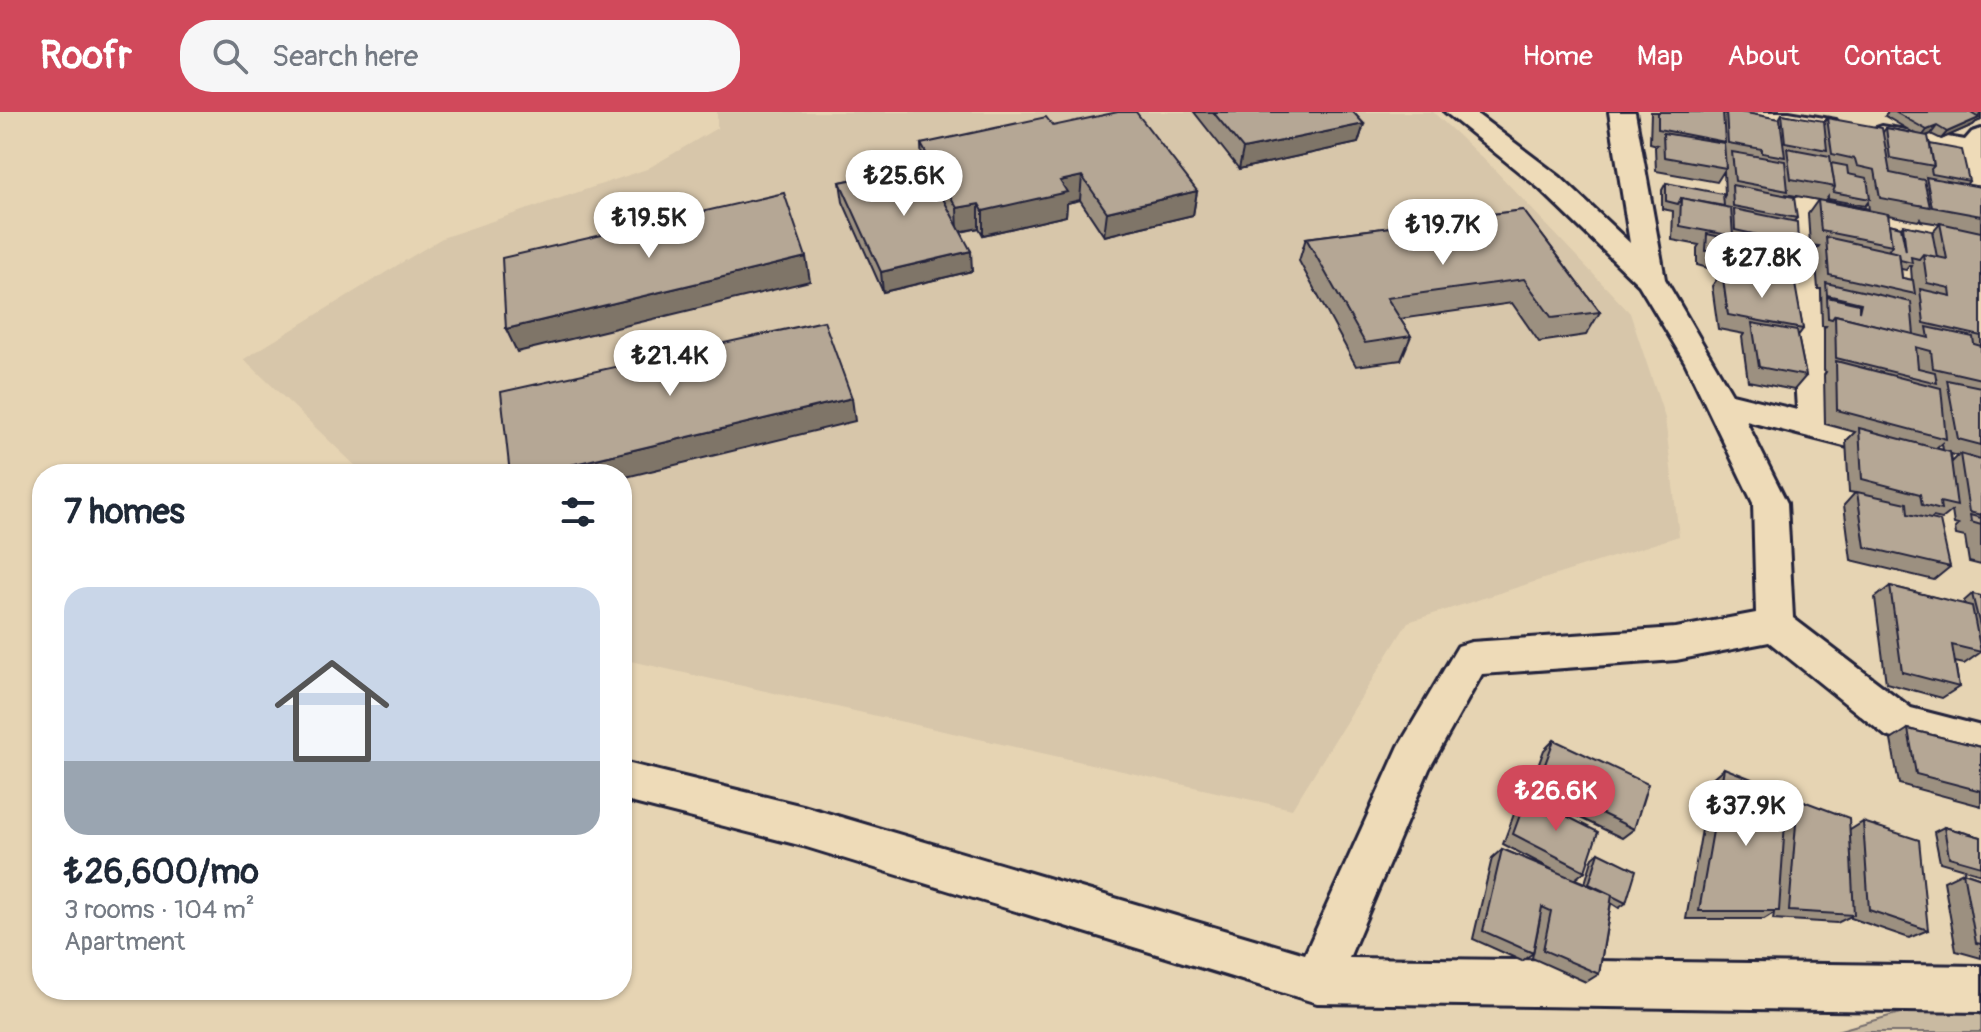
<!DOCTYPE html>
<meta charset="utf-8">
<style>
:root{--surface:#fff;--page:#f6f6f7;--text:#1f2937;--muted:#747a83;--line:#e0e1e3;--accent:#d1495b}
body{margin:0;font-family:Pangolin,sans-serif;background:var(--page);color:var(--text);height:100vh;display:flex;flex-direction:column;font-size:30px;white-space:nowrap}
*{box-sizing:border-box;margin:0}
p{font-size:26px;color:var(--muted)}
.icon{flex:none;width:44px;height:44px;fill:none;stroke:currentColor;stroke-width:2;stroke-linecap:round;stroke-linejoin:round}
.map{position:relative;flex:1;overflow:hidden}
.details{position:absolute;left:32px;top:352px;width:600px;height:536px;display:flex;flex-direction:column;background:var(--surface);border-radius:32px;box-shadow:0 2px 6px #0004}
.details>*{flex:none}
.price{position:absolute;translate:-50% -68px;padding:0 18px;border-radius:28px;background:#fff;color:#222;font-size:26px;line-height:52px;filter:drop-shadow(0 2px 4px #0008)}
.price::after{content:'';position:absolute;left:50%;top:48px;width:24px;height:18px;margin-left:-12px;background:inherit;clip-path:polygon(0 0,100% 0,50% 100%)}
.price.active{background:var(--accent);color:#fff}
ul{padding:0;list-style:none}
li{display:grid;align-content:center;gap:16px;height:424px;padding:0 32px}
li+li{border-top:2px solid var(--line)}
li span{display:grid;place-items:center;height:248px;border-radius:24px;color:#555}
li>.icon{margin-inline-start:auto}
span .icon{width:144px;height:144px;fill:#fffc;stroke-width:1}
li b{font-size:34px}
h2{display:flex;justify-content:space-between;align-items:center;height:96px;padding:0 32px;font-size:34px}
header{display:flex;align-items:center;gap:48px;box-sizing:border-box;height:112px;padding:0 40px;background:var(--accent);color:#fff}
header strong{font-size:38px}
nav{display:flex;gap:44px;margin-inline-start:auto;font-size:28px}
.search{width:560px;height:72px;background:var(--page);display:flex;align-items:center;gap:20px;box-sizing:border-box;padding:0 28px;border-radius:32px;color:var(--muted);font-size:30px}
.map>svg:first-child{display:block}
.built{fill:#d7c6aa}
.green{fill:#c9baa1;stroke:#766e6e;stroke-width:2}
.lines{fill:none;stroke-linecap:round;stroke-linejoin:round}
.street-casing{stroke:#22223b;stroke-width:6}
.street{fill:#eedbb8;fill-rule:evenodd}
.wall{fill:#9c9080;stroke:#22223b;stroke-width:2;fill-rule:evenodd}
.shaded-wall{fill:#7f7568;stroke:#22223b;stroke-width:2}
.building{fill:#b5a795;stroke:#22223b;stroke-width:2}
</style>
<header>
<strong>Roofr</strong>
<div class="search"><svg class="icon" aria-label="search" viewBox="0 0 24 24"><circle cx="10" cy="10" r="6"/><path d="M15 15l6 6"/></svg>Search here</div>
<nav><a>Home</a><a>Map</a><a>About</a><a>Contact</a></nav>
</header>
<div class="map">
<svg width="1981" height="920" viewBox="0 0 1981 920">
<rect width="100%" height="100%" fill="#e6d4b3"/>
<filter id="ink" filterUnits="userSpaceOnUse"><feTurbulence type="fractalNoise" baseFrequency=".0125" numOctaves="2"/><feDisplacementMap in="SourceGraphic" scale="16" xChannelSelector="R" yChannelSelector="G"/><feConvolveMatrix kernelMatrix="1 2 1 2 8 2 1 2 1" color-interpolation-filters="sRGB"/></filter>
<g filter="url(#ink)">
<polygon class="built" points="717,0 1433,0 1492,55 1630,201 1665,306 1679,424 1408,510 1292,697 622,547 622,362 364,362 244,247 442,126 647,57 717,16"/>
<polygon class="green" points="1981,878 1981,920 1833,920"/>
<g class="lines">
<defs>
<g id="street">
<polygon points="1445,0 1474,0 1560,65 1630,131 1609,0 1635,0 1665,167 1732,282 1797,298 1785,94 1789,88 1799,85 1981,121 1981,139 1814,106 1830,306 1981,343 1981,369 1746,309 1787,391 1793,506 1911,596 1981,614 1981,650 1886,624 1769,530 1676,548 1482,562 1429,657 1349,846 1981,854 1981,900 1317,891 803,734 622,688 622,650 803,694 1305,842 1399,634 1458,534 1471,530 1676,516 1756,501 1753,391 1685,250 1639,173 1540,77"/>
<polygon points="1721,0 1789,0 1836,8 1840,13 1836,18 1827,21 1734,8 1725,5"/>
<polygon points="1882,14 1965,28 1972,20 1981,17 1981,84 1971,82 1959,43 1873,27 1869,22 1873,17"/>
</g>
</defs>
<use href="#street" class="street-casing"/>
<use href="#street" class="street"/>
</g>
<g class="wall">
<polygon points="1194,0 1353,0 1364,12 1358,31 1239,57"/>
<path d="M1651 0H1723V3L1725 0H1740L1779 7 1782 2 1824 11 1827 6 1883 20 1886 16 1914 21 1885 4 1888 0H1981V8L1976 10 1973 13 1941 27 1931 22 1926 24 1930 32 1969 69 1966 73 1981 75V453L1969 450 1965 425 1956 423 1955 416 1958 413 1954 412 1952 399 1942 407 1933 405 1931 407 1950 455 1934 468 1851 448 1844 393 1855 381 1849 380 1846 329 1855 320 1825 312 1824 263 1826 260 1824 259V217L1826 214H1822L1821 177H1818L1815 139 1819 134 1810 133 1808 102 1818 88 1786 82 1785 84 1797 106 1794 109 1798 132 1792 140 1800 163 1794 172 1803 217 1798 224 1806 264 1794 278 1748 269 1742 225 1744 222 1718 217 1712 174 1722 160 1697 153V136L1699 133 1672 128 1673 99 1662 97V78L1666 71 1723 86 1725 83 1724 59 1717 70 1656 59 1655 35 1657 33 1650 31ZM1828 85V87L1865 94 1868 90 1869 98 1825 89ZM1888 103 1918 109 1920 107 1921 109 1940 112 1933 120 1903 113 1901 115 1889 112ZM1909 154H1912L1911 156 1912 168 1902 166 1901 157 1906 158ZM1942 331 1943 338 1936 336ZM1951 342 1958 344 1952 350Z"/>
<polygon points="1053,14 1197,79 1193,103 1104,124 1080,88 1067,91 1066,104 983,123 979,116 961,120 972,159 883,180 843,90 840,70 922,53 921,32"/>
<polygon points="1523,98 1600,200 1586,223 1539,230 1512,191 1400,207 1411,224 1401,248 1356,254 1299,149 1306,126"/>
<polygon points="1890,474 1965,493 1964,489 1972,482 1981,484 1981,534 1980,533 1981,540 1964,552 1955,550 1959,575 1942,586 1886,571 1875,486"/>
<polygon points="1908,617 1981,635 1981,694 1899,672 1891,628"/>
<polygon points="1554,628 1634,717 1622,726 1528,681 1544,638"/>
<polygon points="1724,656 1786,695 1798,687 1850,718 1863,710 1928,818 1909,826 1851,806 1851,804 1837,811 1773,807 1774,801 1764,807 1686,807 1711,667"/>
<polygon points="1527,684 1585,759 1575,767 1585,771 1593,745 1599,740 1626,791 1619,796 1611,791 1599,862 1586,870 1532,846 1540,807 1533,841 1522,849 1473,827 1492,746 1502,737 1555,759 1503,732 1517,694"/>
<polygon points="1944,715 1981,725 1981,762 1940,750 1934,720"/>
<polygon points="1963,760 1981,766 1981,846 1956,839 1944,769"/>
</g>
<g class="shaded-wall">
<polygon points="1981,2 1981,8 1976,10 1973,13 1941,27 1947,20 1976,7"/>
<polygon points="1364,12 1358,31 1239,57 1243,37"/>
<polygon points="1937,14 1931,22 1921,26 1927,18"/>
<polygon points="1082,64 1080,88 1067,91 1066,104 983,123 983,99 1060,69"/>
<polygon points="1197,79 1193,103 1104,124 1107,100"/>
<polygon points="979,92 979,116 958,120 957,96"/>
<polygon points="971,139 972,159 883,180 881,160"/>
<polygon points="806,145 810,169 517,240 506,217"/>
<polygon points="852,286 855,309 622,366 622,362 533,362"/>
</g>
<g class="building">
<polygon points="1118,0 1136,0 1197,79 1107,100 1082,64 1060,69 1067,80 983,99 979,92 957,96 921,32 1046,5 1053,14"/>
<polygon points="1213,0 1353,0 1364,12 1243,37"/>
<polygon points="1658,0 1723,0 1725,30 1658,17"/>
<polygon points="1726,0 1740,0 1780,7 1785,45 1762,41 1762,37 1728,31"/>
<polygon points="1895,0 1969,0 1979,6 1947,20 1937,14 1927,18"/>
<polygon points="1782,2 1824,9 1827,38 1785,30"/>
<polygon points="1827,6 1882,16 1890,61 1924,68 1930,95 1880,86 1875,58 1857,54 1855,47 1832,42"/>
<polygon points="1886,16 1928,24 1934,54 1890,46"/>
<polygon points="1663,21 1724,31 1726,56 1664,45"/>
<polygon points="1930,32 1962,38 1969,69 1932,62 1931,57 1934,54"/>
<polygon points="1787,36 1830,44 1835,75 1791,67"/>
<polygon points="1732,40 1785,49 1788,79 1735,69"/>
<polygon points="1831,51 1847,54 1848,62 1867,66 1870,87 1833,80 1835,75"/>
<polygon points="925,53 971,139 881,160 840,70"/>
<polygon points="1926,65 1981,75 1981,104 1932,95"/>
<polygon points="1666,71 1723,82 1724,94 1681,86 1678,92 1666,89"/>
<polygon points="1732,73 1794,85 1797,106 1733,94"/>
<polygon points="784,81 806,145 506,217 502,146"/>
<polygon points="1681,86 1731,96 1733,124 1680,114"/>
<polygon points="1818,88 1888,102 1892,133 1821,119"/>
<polygon points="1734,97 1797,110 1798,132 1735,118"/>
<polygon points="1523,98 1600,200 1552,206 1524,167 1387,186 1411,224 1365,231 1306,126"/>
<polygon points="1940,111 1981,120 1981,224 1924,211 1920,177 1951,184 1950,176 1927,171 1923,142 1947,147"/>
<polygon points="1889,112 1901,115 1906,139 1903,113 1932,119 1937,145 1923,142 1919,147 1911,145 1912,151 1900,148 1899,141 1888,139 1892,133"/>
<polygon points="1707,122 1799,142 1800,163 1706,139"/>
<polygon points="1826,125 1899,141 1902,166 1913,168 1915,182 1829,163"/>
<polygon points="1722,160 1795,172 1803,217 1728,203"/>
<polygon points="1826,171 1911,190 1914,223 1835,203 1832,207 1828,206 1827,185 1859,192 1859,200 1861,191 1827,183"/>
<polygon points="1835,203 1929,226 1927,215 1973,225 1974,232 1981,234 1981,267 1933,256 1931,239 1916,235 1918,256 1935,260 1937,271 1836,246"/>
<polygon points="824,209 852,286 533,362 510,362 501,280"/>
<polygon points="1752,211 1797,219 1806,264 1759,255"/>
<polygon points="1836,249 1941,276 1946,327 1837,298"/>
<polygon points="1947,268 1981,275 1981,333 1958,327"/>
<polygon points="1859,316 1950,340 1957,394 1940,390 1941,398 1922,393 1920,382 1862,367"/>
<polygon points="1960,342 1981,348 1981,403 1969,400"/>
<polygon points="1857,380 1907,391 1908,402 1940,409 1950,455 1865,435"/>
<polygon points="1970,403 1981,406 1981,413 1971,410"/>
<polygon points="1890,474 1972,494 1981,540 1952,533 1959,575 1902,560"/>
<polygon points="1972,482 1981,484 1981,518"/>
<polygon points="1908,617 1981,635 1981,679 1916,662"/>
<polygon points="1554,628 1648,672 1634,717 1538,671"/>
<polygon points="1724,656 1787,681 1779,799 1699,799"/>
<polygon points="1527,684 1598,720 1585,759 1513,722"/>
<polygon points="1798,687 1849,706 1854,803 1789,799"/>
<polygon points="1863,710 1919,728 1928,818 1869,798"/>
<polygon points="1944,715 1981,725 1981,754 1949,745"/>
<polygon points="1502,737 1612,783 1599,862 1543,838 1551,799 1542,795 1533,841 1483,819"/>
<polygon points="1599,740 1636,758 1626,791 1612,784 1612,783 1589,772"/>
<polygon points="1963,760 1981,766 1981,832 1976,831"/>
</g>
</g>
</svg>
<b class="price" style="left:904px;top:106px">₺25.6K</b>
<b class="price" style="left:649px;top:148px">₺19.5K</b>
<b class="price" style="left:1443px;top:155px">₺19.7K</b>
<b class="price" style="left:1762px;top:188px">₺27.8K</b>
<b class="price" style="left:670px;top:286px">₺21.4K</b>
<b class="price active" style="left:1556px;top:721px">₺26.6K</b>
<b class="price" style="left:1746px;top:736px">₺37.9K</b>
<section class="details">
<h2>7 homes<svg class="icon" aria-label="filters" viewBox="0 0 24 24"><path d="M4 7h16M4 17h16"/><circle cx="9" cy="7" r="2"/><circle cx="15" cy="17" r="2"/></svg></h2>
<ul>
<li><span style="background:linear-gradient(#c9d6e8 70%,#9aa5b1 0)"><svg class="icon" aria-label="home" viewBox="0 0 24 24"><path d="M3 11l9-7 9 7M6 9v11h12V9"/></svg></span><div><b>₺26,600/mo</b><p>3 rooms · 104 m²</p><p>Apartment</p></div></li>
</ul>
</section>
</div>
